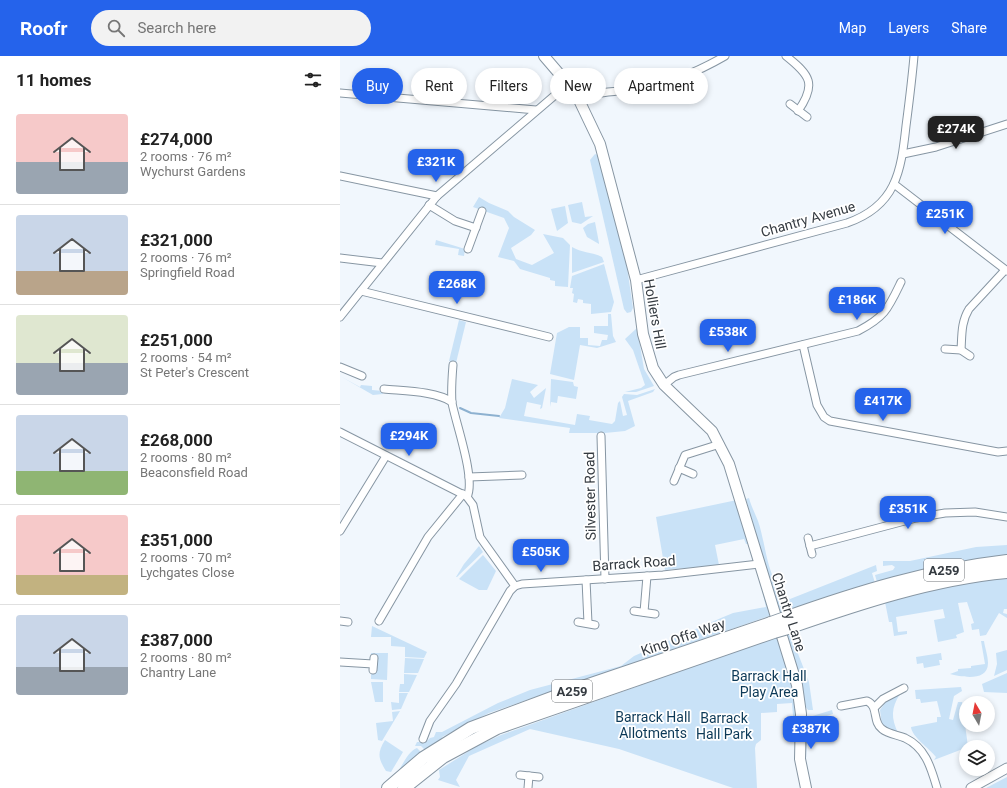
<!DOCTYPE html>
<meta charset="utf-8">
<style>
:root{--surface:#fff;--page:#f2f2f2;--text:#222;--muted:#767676;--line:#e0e0e0;--accent:#2563eb}
body{margin:0;font-family:Roboto,sans-serif;background:var(--page);color:var(--text);height:100vh;display:flex;flex-direction:column;font-size:15px;white-space:nowrap}
*{box-sizing:border-box;margin:0}
p{font-size:13px;color:var(--muted)}
.icon{flex:none;width:22px;height:22px;fill:none;stroke:currentColor;stroke-width:2;stroke-linecap:round;stroke-linejoin:round}
.map{position:relative;flex:1;overflow:hidden}
.sheet{display:flex;flex-direction:column;background:var(--surface);width:340px}
.sheet>*{flex:none}
.top-card{position:absolute;left:12px;top:12px;width:380px;height:36px;display:flex;gap:8px}
.needle{width:26px;rotate:350deg}
.controls{position:absolute;left:619px;top:640px;display:grid;gap:8px}
.controls a{display:grid;place-items:center;width:36px;height:36px;border-radius:50%;background:var(--surface);box-shadow:0 2px 6px #0003;font-size:20px}
.price{position:absolute;translate:-50% -34px;padding:0 9px;border-radius:8px;background:var(--accent);color:#fff;font-size:13px;line-height:26px;filter:drop-shadow(0 1px 2px #0008)}
.price::after{content:'';position:absolute;left:50%;top:24px;width:12px;height:9px;margin-left:-6px;background:inherit;clip-path:polygon(0 0,100% 0,50% 100%)}
.price.active{background:#222;color:#fff}
ul{padding:0;list-style:none}
li{display:flex;align-items:center;gap:12px;height:100px;padding:0 16px}
li+li{border-top:1px solid var(--line)}
li span{display:grid;place-items:center;flex:none;width:112px;height:80px;border-radius:4px;color:#555}
li>.icon{margin-inline-start:auto}
span .icon{width:48px;height:48px;fill:#fffc;stroke-width:1}
li b{font-size:17px}
h2{display:flex;justify-content:space-between;align-items:center;height:48px;padding:0 16px;font-size:17px}
.pill{padding:0 14px;border-radius:18px;background:var(--surface);box-shadow:0 2px 6px #0003;font-size:14px;line-height:36px}
.pill.active{background:var(--accent);color:#fff}
header{display:flex;align-items:center;gap:24px;box-sizing:border-box;height:56px;padding:0 20px;background:var(--accent);color:#fff}
header strong{font-size:19px}
nav{display:flex;gap:22px;margin-inline-start:auto;font-size:14px}
.search{width:280px;height:36px;background:var(--page);display:flex;align-items:center;gap:10px;box-sizing:border-box;padding:0 14px;border-radius:22px;color:var(--muted);font-size:15px}
main{display:flex;flex:1;min-height:0}
.map>svg:first-child{display:block}
.green{fill:#c9e2f7}
.lines{fill:none;stroke-linecap:round;stroke-linejoin:round}
.stream{stroke:#8db1d0;stroke-width:2}
.minor-casing{stroke:#8796a3;stroke-width:9}
.tertiary-casing{stroke:#8796a3;stroke-width:11}
.secondary-casing{stroke:#8796a3;stroke-width:12}
.trunk-casing{stroke:#8796a3;stroke-width:14}
.minor{stroke:#fff;stroke-width:7}
.tertiary{stroke:#fff;stroke-width:9}
.secondary{stroke:#fff;stroke-width:10}
.trunk{stroke:#fff;stroke-width:12}
.trunk-bridge-casing{stroke:#8796a3;stroke-width:14;stroke-linecap:butt}
.trunk-bridge{stroke:#fff;stroke-width:12}
.labels{text-anchor:middle;dominant-baseline:central;stroke-width:3.5;stroke-linejoin:round;paint-order:stroke}
.shield{fill:#fff;stroke:#717579;stroke-width:1}
.shield-label{font-size:13px;font-weight:bold;fill:#343a40}
.street-label{font-size:14px;fill:#343a40;stroke:#fff}
.park-label{font-size:14px;fill:#0c3957;stroke:#fff}
</style>
<header>
<strong>Roofr</strong>
<div class="search"><svg class="icon" aria-label="search" viewBox="0 0 24 24"><circle cx="10" cy="10" r="6"/><path d="M15 15l6 6"/></svg>Search here</div>
<nav><a>Map</a><a>Layers</a><a>Share</a></nav>
</header>
<main>
<section class="sheet">
<h2>11 homes<svg class="icon" aria-label="filters" viewBox="0 0 24 24"><path d="M4 7h16M4 17h16"/><circle cx="9" cy="7" r="2"/><circle cx="15" cy="17" r="2"/></svg></h2>
<ul>
<li><span style="background:linear-gradient(#f6c9c9 60%,#9aa5b1 0)"><svg class="icon" aria-label="home" viewBox="0 0 24 24"><path d="M3 11l9-7 9 7M6 9v11h12V9"/></svg></span><div><b>£274,000</b><p>2 rooms · 76 m²</p><p>Wychurst Gardens</p></div></li>
<li><span style="background:linear-gradient(#c9d6e8 70%,#b9a48a 0)"><svg class="icon" aria-label="home" viewBox="0 0 24 24"><path d="M3 11l9-7 9 7M6 9v11h12V9"/></svg></span><div><b>£321,000</b><p>2 rooms · 76 m²</p><p>Springfield Road</p></div></li>
<li><span style="background:linear-gradient(#dfe7d0 60%,#9aa5b1 0)"><svg class="icon" aria-label="home" viewBox="0 0 24 24"><path d="M3 11l9-7 9 7M6 9v11h12V9"/></svg></span><div><b>£251,000</b><p>2 rooms · 54 m²</p><p>St Peter's Crescent</p></div></li>
<li><span style="background:linear-gradient(#c9d6e8 70%,#8fb573 0)"><svg class="icon" aria-label="home" viewBox="0 0 24 24"><path d="M3 11l9-7 9 7M6 9v11h12V9"/></svg></span><div><b>£268,000</b><p>2 rooms · 80 m²</p><p>Beaconsfield Road</p></div></li>
<li><span style="background:linear-gradient(#f6c9c9 75%,#c2b280 0)"><svg class="icon" aria-label="home" viewBox="0 0 24 24"><path d="M3 11l9-7 9 7M6 9v11h12V9"/></svg></span><div><b>£351,000</b><p>2 rooms · 70 m²</p><p>Lychgates Close</p></div></li>
<li><span style="background:linear-gradient(#c9d6e8 65%,#9aa5b1 0)"><svg class="icon" aria-label="home" viewBox="0 0 24 24"><path d="M3 11l9-7 9 7M6 9v11h12V9"/></svg></span><div><b>£387,000</b><p>2 rooms · 80 m²</p><p>Chantry Lane</p></div></li>
</ul>
</section>
<div class="map">
<svg width="667" height="732" viewBox="0 0 667 732">
<rect width="100%" height="100%" fill="#f1f7fd"/>
<g class="green">
<polygon points="255,98 260,100 287,211 293,252 291,256 287,257 284,253 250,104"/>
<polygon points="139,141 149,147 168,155 174,161 195,174 191,179 171,192 176,203 192,209 214,197 203,178 223,182 230,189 228,231 215,230 215,225 210,224 210,222 180,213 174,205 158,201 169,172 164,162 133,151"/>
<polygon points="242,146 245,161 253,160 241,168 232,166 228,149"/>
<polygon points="225,150 228,167 217,175 211,153"/>
<polygon points="255,166 259,187 259,188 247,181 243,172 248,168"/>
<polygon points="96,184 125,193 124,200 118,199 119,193 95,189"/>
<path d="M232 191C242 197 253 196 262 201L264 206 232 217Z"/>
<polygon points="264,208 274,246 271,256 251,258 251,248 243,247 243,244 238,243 237,247 233,246 234,238 232,237 233,232 230,232 232,220"/>
<polygon points="268,258 271,258 273,280 276,286 257,292 240,289 234,324 210,318 217,277 229,271 240,271 240,282 248,282 248,289 260,290 262,284 267,284 268,279 254,277 254,270 268,270"/>
<polygon points="119,264 126,266 116,307 109,305"/>
<polygon points="297,272 304,313 314,330 296,336 285,336 301,332 305,329 293,294 285,283"/>
<polygon points="0,320 20,331 21,329 32,330 32,334 43,335 43,338 33,339"/>
<polygon points="172,323 198,329 190,336 194,342 206,332 202,352 200,353 201,349 187,346 184,360 235,369 237,358 250,360 249,364 272,368 275,365 278,347 280,345 283,360 287,359 282,341 284,338 297,339 315,333 313,336 288,345 295,370 285,375 265,377 265,379 257,379 257,377 229,377 230,372 159,362 165,352"/>
<polygon points="211,323 233,326 234,330 238,331 236,343 218,340 217,347 211,346 210,351"/>
<path d="M409 442C411 450 415 457 418 465 427 491 426 526 450 543L536 509 537 515 532 517 535 527 439 557 406 443Z"/>
<polygon points="397,444 408,488 406,488 404,483 375,489 379,509 325,514 316,461"/>
<polygon points="667,489 667,499 603,509 537,526 535,519 553,514 555,511 552,509 543,510 543,505 570,505 636,491"/>
<polygon points="139,490 143,496 117,521 116,521 124,508"/>
<polygon points="143,499 156,515 147,534 139,534 119,523"/>
<polygon points="667,521 667,553 664,553 663,557 667,558 667,562 659,557 646,579 640,580 639,573 632,574 631,568 634,567 627,546 618,547 624,576 616,579 617,582 598,586 594,564 605,562 603,553 556,561 558,576 567,575 567,578 554,580 552,566 549,566 545,546 606,531"/>
<polygon points="421,530 432,559 149,657 102,681 103,683 86,695 81,690 75,690 77,686 86,686 90,682 94,681 96,676 102,676 158,647 190,634 281,610 294,600 381,562 393,557 426,551"/>
<polygon points="32,570 87,596 84,602 65,601 65,591 51,590 51,581 31,581"/>
<polygon points="450,577 469,626 473,654 468,654 465,650 462,627 446,578"/>
<polygon points="439,580 451,614 458,655 456,687 455,687 452,647 437,648 437,656 421,657 421,684 416,688 415,692 417,732 393,732 279,693 190,673 129,700 116,724 120,731 98,724 100,721 99,714 137,690 161,679"/>
<path d="M641 585H644C645 592 648 600 648 607 648 626 622 621 610 618L618 615V613L631 612V610L645 608Z"/>
<polygon points="667,594 667,614 654,620 657,608 656,597"/>
<polygon points="31,597 48,597 47,624 31,623 31,616 36,600 31,599"/>
<polygon points="601,597 602,604 599,604 600,609 584,612 583,607 577,608 576,601"/>
<polygon points="65,602 84,603 78,617 64,617"/>
<polygon points="667,617 667,637 644,636 642,628"/>
<polygon points="64,618 77,619 69,636 59,636 60,628 64,628"/>
<polygon points="31,626 43,626 43,646 35,646"/>
<path d="M621 631 622 635 614 640 609 663 613 664 618 646H622L628 691 594 704 596 701C589 692 572 681 571 671L597 666V661H601L597 645 581 647 580 643H576L575 634Z"/>
<polygon points="59,637 68,637 61,653 52,654 51,646 59,647"/>
<path d="M560 638C551 652 551 662 558 677L542 669 540 654 547 644Z"/>
<polygon points="492,654 493,658 468,666 466,703 464,703 464,666 466,662"/>
<polygon points="60,655 42,685 38,684 36,667 53,665 52,656"/>
<path d="M45 684 63 696 51 716 46 715C38 702 37 697 45 684Z"/>
<path d="M77 692 82 697 60 715 59 714C64 706 69 695 77 692Z"/>
<polygon points="667,721 667,732 646,732"/>
</g>
<g class="lines">
<polyline class="stream" points="120,352 131,357 159,360"/>
<defs>
<g id="minor">
<path d="M446 0C470 19 477 28 458 55"/>
<polyline points="0,37 196,54"/>
<path d="M239 44C258 34 281 36 302 32 331 27 359 15 385 0"/>
<polyline points="450,48 467,61"/>
<polyline points="563,98 596,91 667,68"/>
<polyline points="0,120 97,140"/>
<polyline points="554,128 667,215"/>
<polyline points="89,149 115,165 136,172"/>
<polyline points="128,193 142,155"/>
<polyline points="0,202 42,207"/>
<path d="M296 224 507 167C556 150 561 116 566 70 569 47 572 23 574 0"/>
<polyline points="21,235 209,281"/>
<polyline points="0,261 97,140 228,28"/>
<polyline points="463,289 477,349 484,361 490,365 658,396 667,395"/>
<polyline points="605,293 621,294 630,300"/>
<path d="M621 294C622 279 621 266 629 253L665 214"/>
<path d="M113 309C112 321 111 334 112 347 116 368 136 423 127 441L133 449 140 481 175 530"/>
<polyline points="0,311 22,320"/>
<path d="M324 329 334 321 339 319 518 275C545 261 548 253 561 226"/>
<path d="M44 333C63 335 96 335 112 346"/>
<polyline points="0,376 126,440"/>
<polyline points="261,380 265,523"/>
<polyline points="339,412 353,418"/>
<polyline points="129,421 182,419"/>
<polyline points="334,425 345,399 380,388"/>
<polyline points="0,475 46,400"/>
<polyline points="468,482 472,498"/>
<polyline points="470,490 576,462 605,457 635,456 667,461"/>
<polyline points="246,524 248,567"/>
<polyline points="294,555 315,558"/>
<polyline points="304,556 307,520"/>
<polyline points="0,565 8,566"/>
<polyline points="39,565 88,481 123,438"/>
<polyline points="238,566 255,569"/>
<polyline points="0,606 33,608"/>
<polyline points="33,614 34,602"/>
<path d="M501 650 527 645C539 650 532 666 542 673 548 678 558 679 565 682 586 692 591 712 597 732"/>
<polyline points="535,651 543,643 564,632"/>
<polyline points="83,683 90,665 116,628 170,535 175,530 182,528 323,519 419,508"/>
<polyline points="180,719 199,721"/>
<polyline points="188,732 189,720"/>
</g>
<polyline id="tertiary" points="631,732 667,712"/>
<polyline id="secondary" points="204,0 228,28 239,44 260,88 296,224 303,278 313,312 324,329 372,375 389,408 457,629 461,658 460,703 466,732"/>
<g id="trunk">
<path d="M445 562C518 536 590 514 667 505"/>
<path d="M448 572C520 547 592 523 667 516"/>
<polyline points="48,732 83,702 131,672 222,638 431,567"/>
<polyline points="64,732 103,701 157,672 434,576"/>
</g>
</defs>
<use href="#minor" class="minor-casing"/>
<use href="#tertiary" class="tertiary-casing"/>
<use href="#secondary" class="secondary-casing"/>
<use href="#trunk" class="trunk-casing"/>
<use href="#minor" class="minor"/>
<use href="#tertiary" class="tertiary"/>
<use href="#secondary" class="secondary"/>
<use href="#trunk" class="trunk"/>
<defs>
<g id="trunk-bridge">
<polyline points="431,567 445,562"/>
<polyline points="434,576 448,572"/>
</g>
</defs>
<use href="#trunk-bridge" class="trunk-bridge-casing"/>
<use href="#trunk-bridge" class="trunk-bridge"/>
</g>
<g class="labels">
<g class="shield">
<rect x="584" y="503" width="40" height="22" rx="3"/>
<rect x="212" y="624" width="40" height="22" rx="3"/>
</g>
<g class="shield-label">
<text x="604" y="514">A259</text>
<text x="232" y="635">A259</text>
</g>
<g class="street-label">
<text transform="translate(468 163) rotate(-16)">Chantry Avenue</text>
<text transform="translate(315 258) rotate(80)">Holliers Hill</text>
<text transform="translate(250 440) rotate(-91)">Silvester Road</text>
<text transform="translate(294 507) rotate(-4)">Barrack Road</text>
<text transform="translate(449 556) rotate(72)">Chantry Lane</text>
<text transform="translate(343 581) rotate(-19)">King Offa Way</text>
</g>
<g class="park-label">
<text x="429" y="620">Barrack Hall<tspan x="429" dy="16">Play Area</tspan></text>
<text x="313" y="661">Barrack Hall<tspan x="313" dy="16">Allotments</tspan></text>
<text x="384" y="662">Barrack<tspan x="384" dy="16">Hall Park</tspan></text>
</g>
</g>
</svg>
<div class="controls">
<a><svg class="needle" viewBox="-14 -14 28 28"><path d="M0-13l5 13h-10z" fill="#e53935"/><path d="M0 13l5-13h-10z" fill="#767676"/></svg></a>
<a><svg class="icon" aria-label="layers" viewBox="0 0 24 24"><path d="M12 4l9 5-9 5-9-5zM3 14l9 5 9-5"/></svg></a>
</div>
<b class="price active" style="left:616px;top:94px">£274K</b>
<b class="price" style="left:96px;top:127px">£321K</b>
<b class="price" style="left:605px;top:179px">£251K</b>
<b class="price" style="left:117px;top:249px">£268K</b>
<b class="price" style="left:517px;top:265px">£186K</b>
<b class="price" style="left:388px;top:297px">£538K</b>
<b class="price" style="left:543px;top:366px">£417K</b>
<b class="price" style="left:69px;top:401px">£294K</b>
<b class="price" style="left:568px;top:474px">£351K</b>
<b class="price" style="left:201px;top:517px">£505K</b>
<b class="price" style="left:471px;top:694px">£387K</b>
<div class="top-card">
<a class="pill active">Buy</a>
<a class="pill">Rent</a>
<a class="pill">Filters</a>
<a class="pill">New</a>
<a class="pill">Apartment</a>
</div>
</div>
</main>
